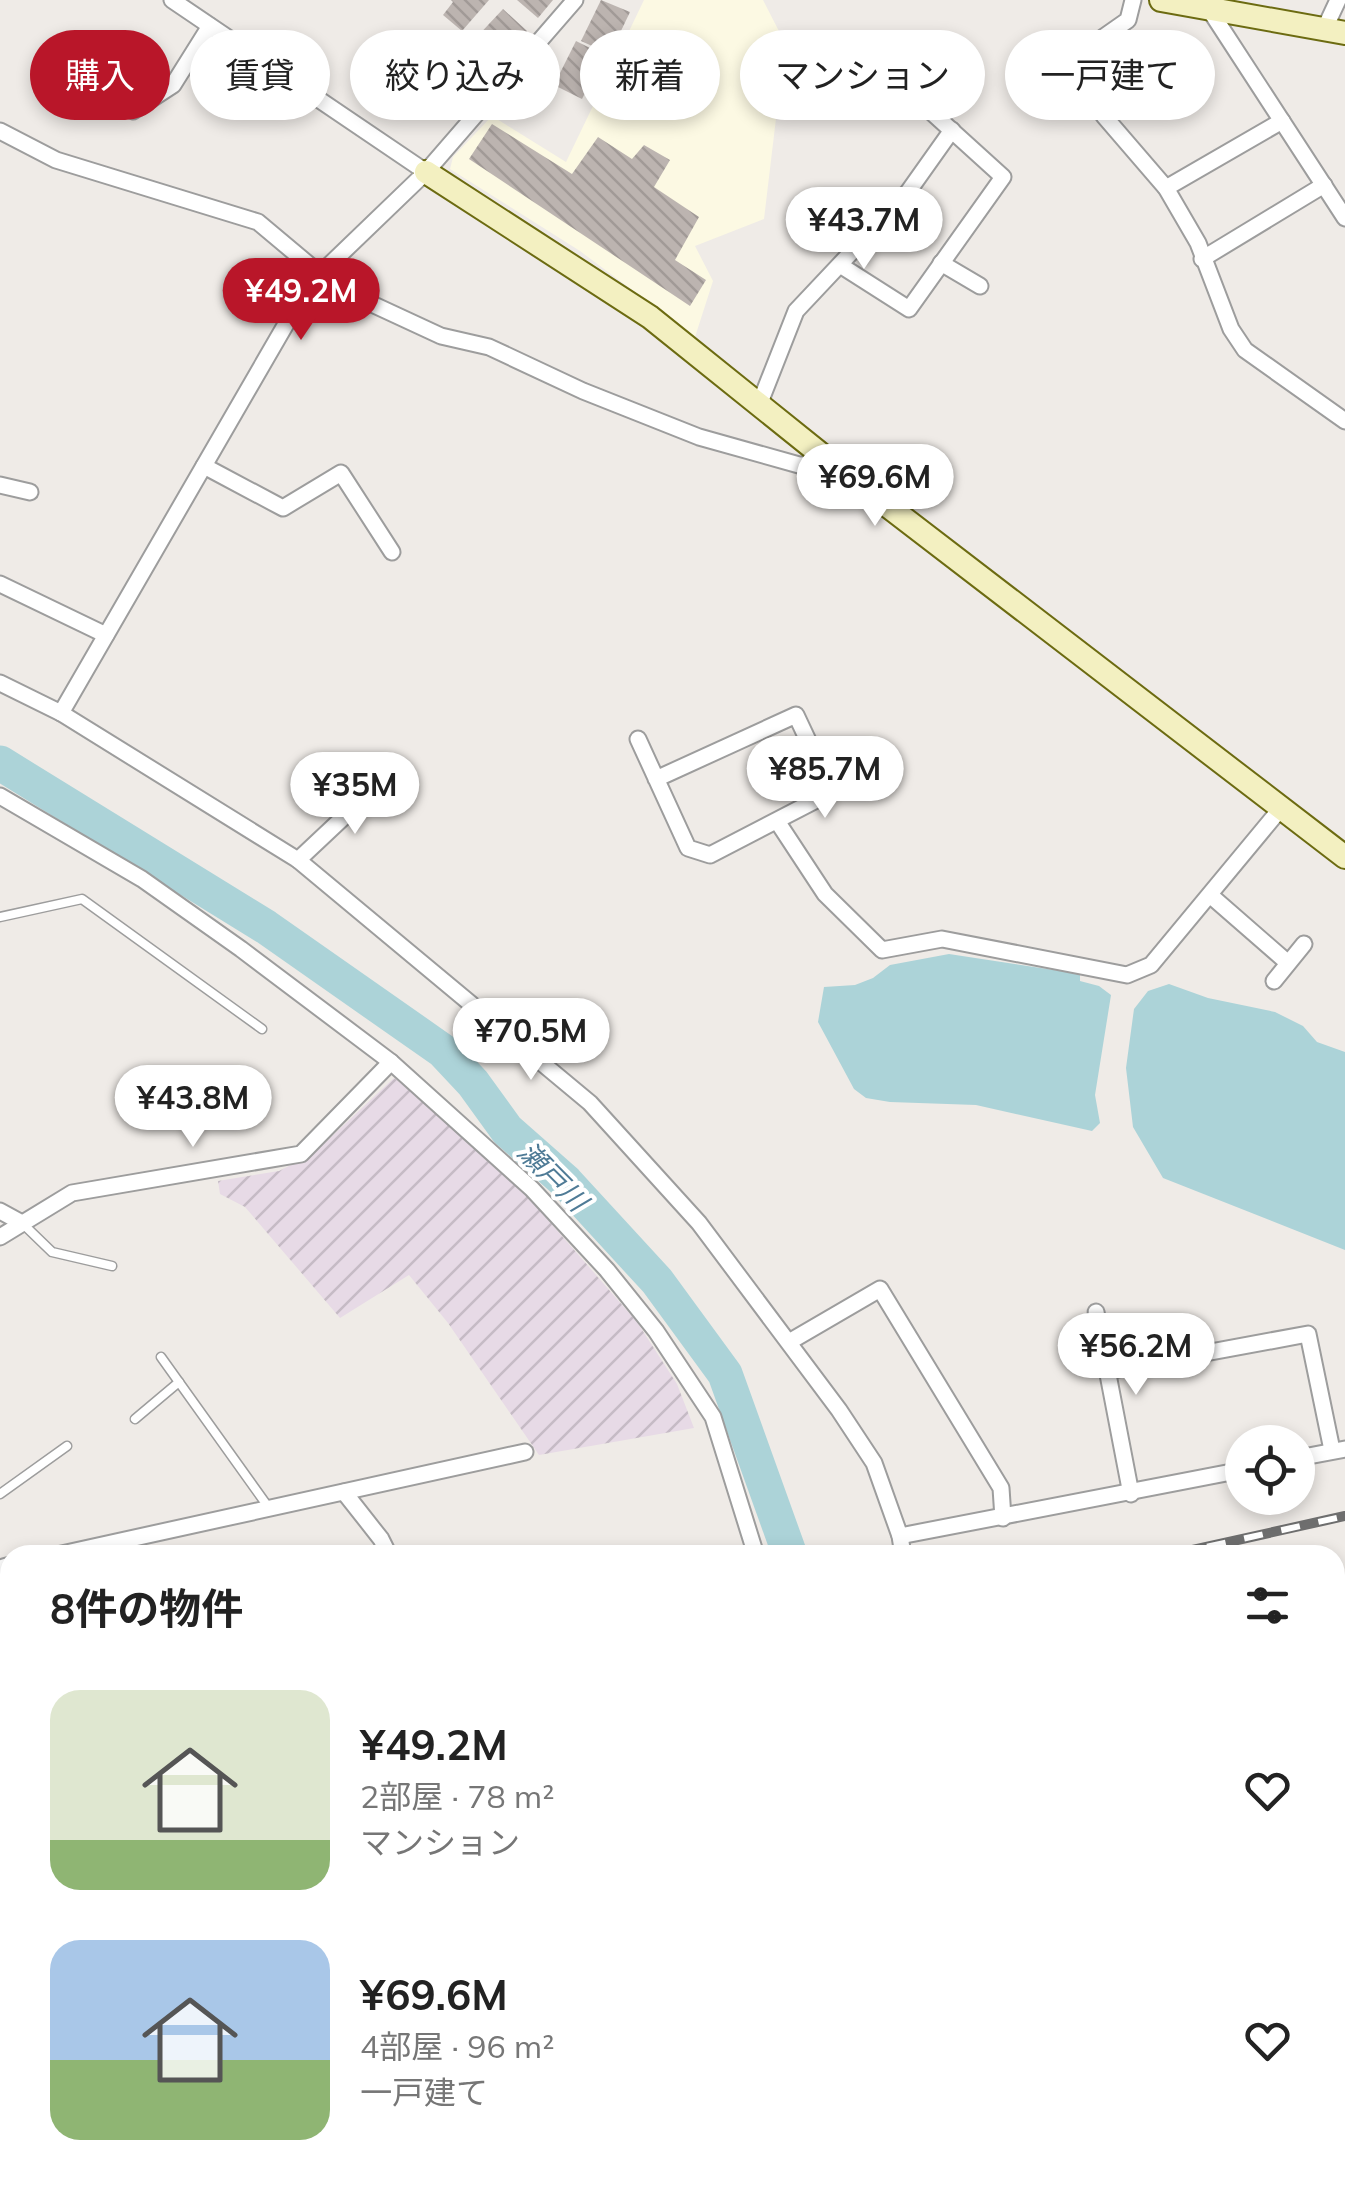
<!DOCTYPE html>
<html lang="ja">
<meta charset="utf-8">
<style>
:root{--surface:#fff;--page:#f2f2f2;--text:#222;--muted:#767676;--accent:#b91629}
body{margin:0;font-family:Mulish,"Noto Sans JP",sans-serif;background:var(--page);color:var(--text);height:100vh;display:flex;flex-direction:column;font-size:38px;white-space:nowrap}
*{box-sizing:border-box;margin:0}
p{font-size:32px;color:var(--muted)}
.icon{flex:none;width:55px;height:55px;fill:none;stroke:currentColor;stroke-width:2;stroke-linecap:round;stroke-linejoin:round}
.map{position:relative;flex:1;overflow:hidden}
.panel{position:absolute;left:0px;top:1545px;width:1345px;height:642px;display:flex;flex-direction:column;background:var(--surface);border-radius:30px 30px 0 0;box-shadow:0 5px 15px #0003}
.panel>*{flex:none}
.hud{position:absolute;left:30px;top:30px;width:1285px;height:90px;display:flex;gap:20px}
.fabs{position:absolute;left:1225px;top:1425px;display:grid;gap:20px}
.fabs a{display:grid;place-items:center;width:90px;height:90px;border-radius:50%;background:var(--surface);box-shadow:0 5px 15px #0003;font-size:50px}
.price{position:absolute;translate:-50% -85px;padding:0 22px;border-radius:35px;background:#fff;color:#222;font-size:32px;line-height:65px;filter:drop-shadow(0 2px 5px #0008)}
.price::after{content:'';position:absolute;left:50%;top:60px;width:30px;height:22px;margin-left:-15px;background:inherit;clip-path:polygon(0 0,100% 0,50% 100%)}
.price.on{background:var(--accent);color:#fff}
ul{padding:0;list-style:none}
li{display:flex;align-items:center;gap:30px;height:250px;padding:0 50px}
li span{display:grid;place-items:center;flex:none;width:280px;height:200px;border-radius:30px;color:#555}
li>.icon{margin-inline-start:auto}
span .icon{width:120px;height:120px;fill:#fffc;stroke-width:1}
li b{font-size:42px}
h2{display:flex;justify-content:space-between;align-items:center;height:120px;padding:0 50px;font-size:42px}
.pill{padding:0 35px;border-radius:45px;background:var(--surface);box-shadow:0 5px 15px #0003;font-size:35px;line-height:90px}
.pill.on{background:var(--accent);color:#fff}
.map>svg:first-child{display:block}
.industrial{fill:url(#industrial-furrows)}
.education{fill:#fcf9e3}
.water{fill:#acd3d8}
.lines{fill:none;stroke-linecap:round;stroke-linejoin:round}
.river{stroke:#acd3d8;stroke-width:35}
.building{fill:url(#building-back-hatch)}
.lane-casing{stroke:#9d9d9d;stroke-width:11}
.street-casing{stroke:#9d9d9d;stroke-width:19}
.secondary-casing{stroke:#6c6b11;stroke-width:26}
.lane{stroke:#fff;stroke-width:8}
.street{stroke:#fff;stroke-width:15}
.secondary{stroke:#f3f0c1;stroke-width:22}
.rail-casing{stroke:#6e6e6e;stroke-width:10}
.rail{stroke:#fff;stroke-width:6;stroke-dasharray:19;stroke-linecap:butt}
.labels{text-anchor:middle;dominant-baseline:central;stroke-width:8;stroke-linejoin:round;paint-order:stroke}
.water-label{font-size:28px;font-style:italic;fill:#4f7b96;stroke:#fff}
</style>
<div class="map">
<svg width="1345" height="2187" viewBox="0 0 1345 2187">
<defs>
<pattern id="industrial-furrows" width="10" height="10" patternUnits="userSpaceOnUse" patternTransform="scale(2.5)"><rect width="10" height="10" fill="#e7dae6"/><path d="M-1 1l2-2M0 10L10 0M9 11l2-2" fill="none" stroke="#c6bbc5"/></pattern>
<pattern id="building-back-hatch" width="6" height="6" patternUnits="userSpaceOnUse" patternTransform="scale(2.5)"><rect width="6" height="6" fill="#bcb4b0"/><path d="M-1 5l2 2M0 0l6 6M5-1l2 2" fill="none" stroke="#a19a97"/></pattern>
</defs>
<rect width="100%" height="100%" fill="#efebe7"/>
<polygon class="industrial" points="394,1078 429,1104 521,1189 637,1322 677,1384 694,1428 539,1455 448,1323 409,1275 340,1318 245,1207 220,1194 218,1181 279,1171 313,1154"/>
<g class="education">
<polygon points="644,0 763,0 785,43 764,219 695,246 713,281 695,337 580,251 450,169 453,157 492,116 566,162"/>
<polygon points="333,2178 942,2178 945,2187 352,2187"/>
</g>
<g class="water">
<polygon points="949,954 1080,974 1080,981 1099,986 1111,995 1095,1095 1100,1123 1092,1131 976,1105 890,1102 866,1098 854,1089 818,1022 824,987 855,985 873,978 890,965"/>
<polygon points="1169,984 1208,998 1275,1012 1303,1026 1317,1042 1345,1052 1345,1250 1163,1178 1133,1127 1126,1068 1134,1009 1148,991"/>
</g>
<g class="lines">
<g class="river">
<polyline points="0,763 266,927 443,1051 473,1083 507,1130 566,1182 657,1281 725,1374 790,1555"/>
<polyline points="1335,2052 1345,2056"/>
</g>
</g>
<g class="building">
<polygon points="451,0 489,0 462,31 443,15 453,2"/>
<polygon points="517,0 553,0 538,18"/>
<polygon points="601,0 630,12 610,54 581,41"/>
<polygon points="503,9 527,31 515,44 508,37 504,41 511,48 498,62 474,40"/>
<polygon points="576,41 604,55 582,99 554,85"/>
<polygon points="492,124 572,174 598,137 632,159 644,145 670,160 654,187 699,217 675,260 706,280 690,306 469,159"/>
<polygon points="727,2178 842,2178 833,2187 737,2187"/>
</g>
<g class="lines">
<defs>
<g id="lane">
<polyline points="0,917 82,899 262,1029"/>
<polyline points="22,1223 52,1252 112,1266"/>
<polyline points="161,1357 269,1508"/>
<polyline points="135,1419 179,1382"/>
<polyline points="0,1494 67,1446"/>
<polyline points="0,1698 7,1720"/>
<polyline points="0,1849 10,1847"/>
</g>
<g id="street">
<polyline points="172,0 426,172"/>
<polyline points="1133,0 1128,20 1088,48 1078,66 1082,85 1104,116 1166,188 1198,243 1231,329 1245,350 1345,421"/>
<polyline points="1209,9 1345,218"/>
<polyline points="1324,30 1338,0"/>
<polyline points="133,111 173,85 210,26"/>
<polyline points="0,131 56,160 258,222 320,274 359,298 441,336 489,347 583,391 699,437 799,465 833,464"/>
<polyline points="1166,188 1282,121"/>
<polyline points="1202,259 1324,185"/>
<polyline points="941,263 980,286"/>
<polyline points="840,265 909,309 1003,177 928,109"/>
<polyline points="759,405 796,311 908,192 952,130"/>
<polyline points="204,466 283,508 341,473 392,552"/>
<polyline points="0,485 30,492"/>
<polyline points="0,584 106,635"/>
<polyline points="0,683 61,713 298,860 590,1103 699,1223 839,1410 874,1463 900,1536 903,1555"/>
<polyline points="61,713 286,324 320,274 426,172 575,0"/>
<polyline points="638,739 688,848 710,855 820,798 827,781 796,715 656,779"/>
<polyline points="0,796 142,879 241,949 391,1062 532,1189 607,1270 656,1331 713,1417 756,1555"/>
<polyline points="777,821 825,894 882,950 942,939 1127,975 1151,965 1282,807"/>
<polyline points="298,860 381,782"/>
<polyline points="1210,895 1288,963"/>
<polyline points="1274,981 1304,944"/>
<polyline points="0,1211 22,1223"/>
<polyline points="0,1237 72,1193 301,1154 391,1062"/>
<polyline points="1096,1312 1131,1494"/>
<polyline points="789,1342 880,1289 1001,1488 1003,1518"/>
<polyline points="1108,1371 1308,1334 1332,1450"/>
<polyline points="1298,1458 1345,1449"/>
<polyline points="344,1492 381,1539 389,1555"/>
<polyline points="900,1536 1242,1470"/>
<polyline points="57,1555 525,1452"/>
<polyline points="0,1568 10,1565"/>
<polyline points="0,1971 10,1980"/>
<polyline points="0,2074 10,2068"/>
<polyline points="0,2167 18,2187"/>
<polyline points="186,2178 203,2187"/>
<polyline points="300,2178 318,2187"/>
</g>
<g id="secondary">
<polyline points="1161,0 1345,33"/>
<polyline points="426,172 650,317 833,464 1345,857"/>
</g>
</defs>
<use href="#lane" class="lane-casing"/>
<use href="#street" class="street-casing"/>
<use href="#secondary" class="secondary-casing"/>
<use href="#lane" class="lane"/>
<use href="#street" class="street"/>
<use href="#secondary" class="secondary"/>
<defs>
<g id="rail">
<polyline points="1170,1555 1345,1516"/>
<polyline points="0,1826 10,1824"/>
</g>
</defs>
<use href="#rail" class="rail-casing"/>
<use href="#rail" class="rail"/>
</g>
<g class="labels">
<g class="water-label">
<text transform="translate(553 1176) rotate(45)">瀬戸川</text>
</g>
</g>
</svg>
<div class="fabs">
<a><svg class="icon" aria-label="locate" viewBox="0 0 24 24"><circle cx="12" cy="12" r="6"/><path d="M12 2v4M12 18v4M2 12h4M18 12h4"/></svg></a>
</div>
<b class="price" style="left:864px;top:272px">¥43.7M</b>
<b class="price on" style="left:301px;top:343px">¥49.2M</b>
<b class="price" style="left:875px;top:529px">¥69.6M</b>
<b class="price" style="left:825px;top:821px">¥85.7M</b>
<b class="price" style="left:355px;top:837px">¥35M</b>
<b class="price" style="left:531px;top:1083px">¥70.5M</b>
<b class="price" style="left:193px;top:1150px">¥43.8M</b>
<b class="price" style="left:1136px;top:1398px">¥56.2M</b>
<div class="hud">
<a class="pill on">購入</a>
<a class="pill">賃貸</a>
<a class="pill">絞り込み</a>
<a class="pill">新着</a>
<a class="pill">マンション</a>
<a class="pill">一戸建て</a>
</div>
<section class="panel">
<h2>8件の物件<svg class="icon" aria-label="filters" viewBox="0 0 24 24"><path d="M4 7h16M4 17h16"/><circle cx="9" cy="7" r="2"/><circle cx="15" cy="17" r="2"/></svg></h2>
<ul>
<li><span style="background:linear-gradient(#dfe7d0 75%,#8fb573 0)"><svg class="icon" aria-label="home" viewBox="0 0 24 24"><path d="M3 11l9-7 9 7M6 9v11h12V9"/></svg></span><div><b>¥49.2M</b><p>2部屋 · 78 m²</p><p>マンション</p></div><svg class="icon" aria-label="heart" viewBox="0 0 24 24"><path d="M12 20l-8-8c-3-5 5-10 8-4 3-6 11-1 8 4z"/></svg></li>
<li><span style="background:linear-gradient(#a9c7e8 60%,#8fb573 0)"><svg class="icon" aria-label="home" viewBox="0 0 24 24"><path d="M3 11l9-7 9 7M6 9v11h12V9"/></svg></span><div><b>¥69.6M</b><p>4部屋 · 96 m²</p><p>一戸建て</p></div><svg class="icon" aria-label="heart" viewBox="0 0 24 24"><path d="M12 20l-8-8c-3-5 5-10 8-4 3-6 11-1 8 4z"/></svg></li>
</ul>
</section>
</div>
